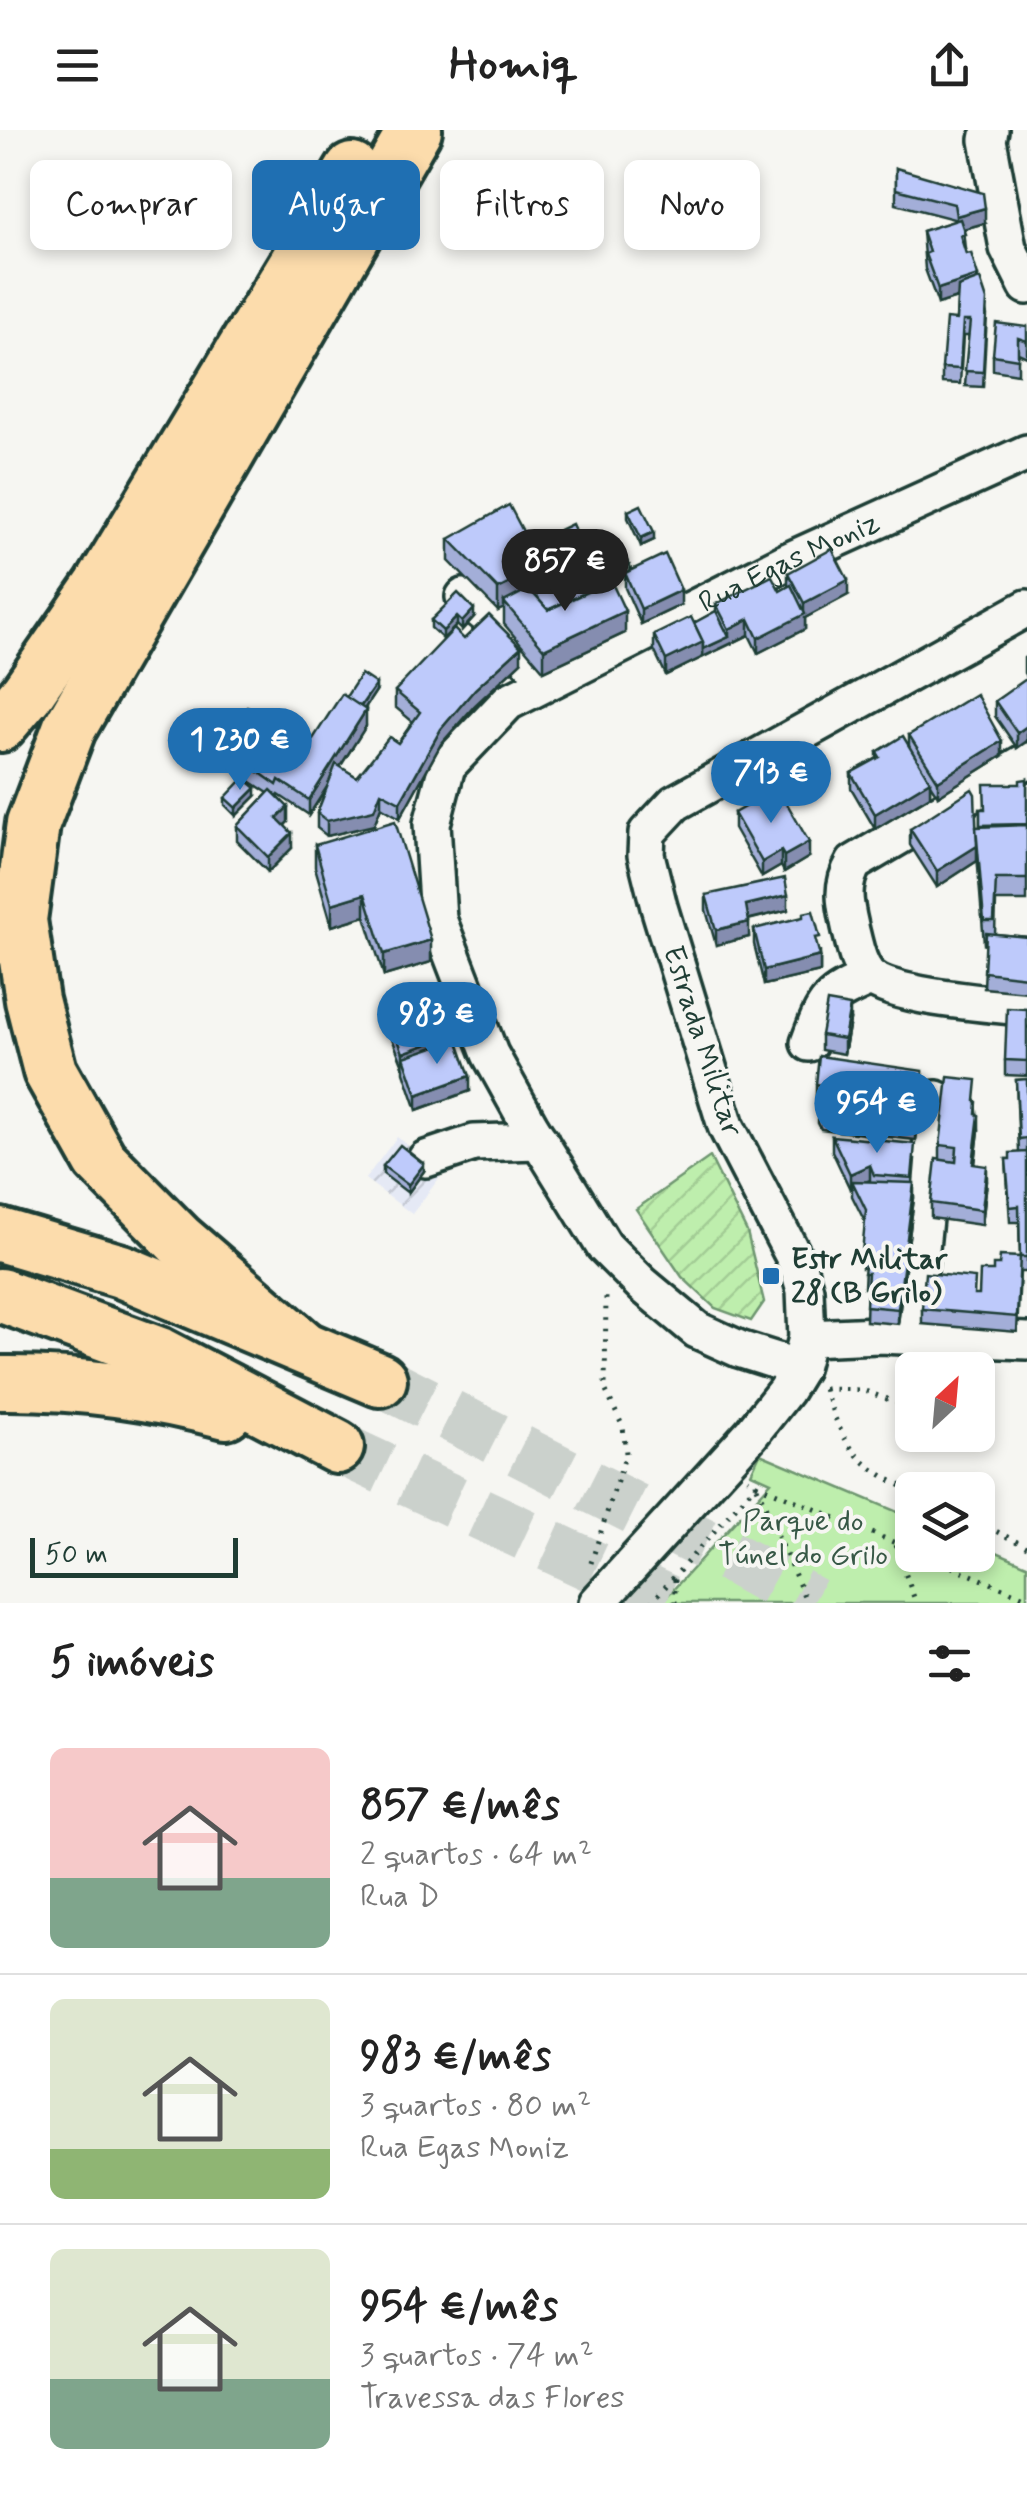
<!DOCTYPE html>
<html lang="pt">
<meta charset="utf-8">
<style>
:root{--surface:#fff;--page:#f2f2f2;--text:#222;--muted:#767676;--line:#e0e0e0;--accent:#1f6fb2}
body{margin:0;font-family:Mynerve,sans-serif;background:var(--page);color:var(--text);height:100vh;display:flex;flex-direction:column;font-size:38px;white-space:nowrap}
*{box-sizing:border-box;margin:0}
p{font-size:32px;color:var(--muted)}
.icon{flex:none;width:55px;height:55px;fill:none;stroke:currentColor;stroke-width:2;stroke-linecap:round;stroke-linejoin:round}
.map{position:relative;height:1473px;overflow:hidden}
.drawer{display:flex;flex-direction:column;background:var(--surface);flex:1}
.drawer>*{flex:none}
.top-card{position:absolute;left:30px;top:30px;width:968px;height:90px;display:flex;gap:20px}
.needle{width:65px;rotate:26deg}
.controls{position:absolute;left:895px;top:1222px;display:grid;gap:20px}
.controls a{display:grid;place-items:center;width:100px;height:100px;border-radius:15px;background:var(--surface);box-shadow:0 5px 15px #0003;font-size:50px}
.scale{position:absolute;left:30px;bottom:25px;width:208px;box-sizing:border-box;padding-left:10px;border:5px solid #1f3d34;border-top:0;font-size:28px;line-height:35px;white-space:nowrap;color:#1f3d34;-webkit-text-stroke:8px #f6f6f2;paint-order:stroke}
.price{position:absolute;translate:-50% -85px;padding:0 22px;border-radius:35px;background:var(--accent);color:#fff;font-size:32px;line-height:65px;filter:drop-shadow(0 2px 5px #0008)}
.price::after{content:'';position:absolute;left:50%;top:60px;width:30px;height:22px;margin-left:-15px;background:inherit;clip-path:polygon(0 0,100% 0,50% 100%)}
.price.current{background:#222;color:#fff}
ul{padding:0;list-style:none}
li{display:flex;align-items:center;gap:30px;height:250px;padding:0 50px}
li+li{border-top:2px solid var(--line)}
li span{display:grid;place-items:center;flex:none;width:280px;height:200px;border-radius:15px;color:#555}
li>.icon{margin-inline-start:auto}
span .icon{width:120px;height:120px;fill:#fffc;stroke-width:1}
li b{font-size:42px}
h2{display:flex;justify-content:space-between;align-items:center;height:120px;padding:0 50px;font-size:42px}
.chip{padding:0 35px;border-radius:15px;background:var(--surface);box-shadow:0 5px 15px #0003;font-size:35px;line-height:90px}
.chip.current{background:var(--accent);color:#fff}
header{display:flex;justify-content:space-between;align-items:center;height:130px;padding:0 50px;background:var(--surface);font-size:45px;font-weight:700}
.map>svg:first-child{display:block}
.industrial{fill:url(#industrial-furrows)}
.park{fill:#beeead;stroke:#6e9670;stroke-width:2.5}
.garden{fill:url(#garden-furrows);stroke:#6e9670;stroke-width:2.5}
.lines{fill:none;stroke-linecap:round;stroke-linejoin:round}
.highway-tunnel{stroke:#cbd1cc;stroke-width:52;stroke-dasharray:52 26;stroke-linecap:butt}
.minor-casing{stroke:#1f3d34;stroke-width:42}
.highway-casing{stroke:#1f3d34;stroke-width:60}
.path{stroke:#1f3d34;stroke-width:5;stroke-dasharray:2.5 8;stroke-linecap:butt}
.minor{stroke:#f6f6f2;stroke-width:35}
.highway{stroke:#fcdcac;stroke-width:52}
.wall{fill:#a3aed8;stroke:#1f3d34;stroke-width:2.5}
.shaded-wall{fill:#858db0;stroke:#1f3d34;stroke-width:2.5}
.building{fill:#becafb;stroke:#1f3d34;stroke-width:2.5}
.poi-dot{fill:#1f6fb2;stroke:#f6f6f2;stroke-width:4}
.labels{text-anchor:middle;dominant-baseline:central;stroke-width:8;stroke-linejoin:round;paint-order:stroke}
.street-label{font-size:30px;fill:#1f3d34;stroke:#f6f6f2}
.poi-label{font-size:30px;font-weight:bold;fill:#1f3d34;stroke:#f6f6f2;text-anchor:start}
.park-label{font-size:30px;fill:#375846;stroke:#f6f6f2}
</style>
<header><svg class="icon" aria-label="menu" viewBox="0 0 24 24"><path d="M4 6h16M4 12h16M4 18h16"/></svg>Homiq<svg class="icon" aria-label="share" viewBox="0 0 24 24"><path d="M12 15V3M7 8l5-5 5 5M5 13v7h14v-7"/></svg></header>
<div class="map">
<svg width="1027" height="1473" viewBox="0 0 1027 1473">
<defs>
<pattern id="industrial-furrows" width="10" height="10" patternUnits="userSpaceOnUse" patternTransform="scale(2.5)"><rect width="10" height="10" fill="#e5e9f5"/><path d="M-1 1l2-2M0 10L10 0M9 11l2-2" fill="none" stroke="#c4c9d3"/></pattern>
<pattern id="garden-furrows" width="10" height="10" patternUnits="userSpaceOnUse" patternTransform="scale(2.5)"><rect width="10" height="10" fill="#beeead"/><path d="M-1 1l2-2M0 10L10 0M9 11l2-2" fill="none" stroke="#a3cd95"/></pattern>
</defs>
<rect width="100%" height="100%" fill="#f6f6f2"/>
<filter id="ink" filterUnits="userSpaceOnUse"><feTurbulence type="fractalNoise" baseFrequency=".01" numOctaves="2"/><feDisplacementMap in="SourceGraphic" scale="20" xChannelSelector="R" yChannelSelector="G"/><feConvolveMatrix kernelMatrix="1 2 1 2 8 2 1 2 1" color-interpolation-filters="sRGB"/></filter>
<g filter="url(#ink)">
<polygon class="industrial" points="397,1007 443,1043 412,1084 365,1049"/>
<polygon class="park" points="760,1324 912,1388 912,1425 978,1425 978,1414 1027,1435 1027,1473 661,1473 771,1352 751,1343"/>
<polygon class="garden" points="710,1027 747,1102 764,1172 751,1191 715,1178 682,1147 636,1079"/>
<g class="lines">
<g class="highway-tunnel">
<polyline points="380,1250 732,1428 813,1473"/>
<polyline points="337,1317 672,1473"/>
</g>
<defs>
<g id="minor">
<polyline points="990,0 988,10 1008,118 1027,156"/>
<polyline points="464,467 503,499 547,551"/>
<polyline points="493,491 611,442 638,505"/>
<path d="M1027 631 854 733C840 757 845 774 851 801 855 816 857 832 867 844 888 868 993 873 1027 878"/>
<path d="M809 913C825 870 827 866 870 848"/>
<polyline points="426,1029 474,1013 540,1011"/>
<polyline points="807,1208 879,1205 1027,1211"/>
<polyline points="912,1208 936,969"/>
<path id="s1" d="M799 1238 739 1219 697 1200 643 1155 604 1116 530 996 490 924 438 789 432 694 447 636 508 572 786 432 1027 323"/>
<polyline points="597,1473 751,1304 785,1261 799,1238 807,1208 805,1160 797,1133 726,996 659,777 646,725 647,703 675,673 1027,478"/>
</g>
<g id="highway">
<polyline points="0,595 27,563 101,456 352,40"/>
<polyline points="0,1105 121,1141 380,1250"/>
<polyline points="0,1165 159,1224 337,1317"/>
<polyline points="301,1215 179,1110 100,1030 50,941 32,870 20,790 33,694 69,599 415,0"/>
<path d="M0 1253C78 1252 151 1262 226 1282"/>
</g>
</defs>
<use href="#minor" class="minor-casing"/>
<use href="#highway" class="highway-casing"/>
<g class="path">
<path d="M824 1259C845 1317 854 1334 912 1361"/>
<polyline points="824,1259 862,1260 912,1278"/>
<polyline points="978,1282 991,1266"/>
<polyline points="756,1354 912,1420"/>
<polyline points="757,1357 807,1473"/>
<polyline points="978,1392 1027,1417"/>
<polyline points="895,1415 916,1473"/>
<polyline points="923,1425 1027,1468"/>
<polyline points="591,1433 626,1323 623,1297 605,1259 606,1164"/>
<polyline points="651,1473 756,1354 748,1348"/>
<polyline points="675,1473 675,1449"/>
</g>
<use href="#minor" class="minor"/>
<use href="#highway" class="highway"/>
</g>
<g class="wall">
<polygon points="896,38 985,93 963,99 965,119 978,149 987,185 983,257 965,256 969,206 963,206 960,254 942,253 942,238 956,190 957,168 938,174 925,139 922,101 955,91 954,89 896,74"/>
<polygon points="1027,197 1027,227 1018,223 1018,244 993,240 993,225"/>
<polygon points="628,381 654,410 641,416 628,388"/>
<polygon points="449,409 530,414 586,439 533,463 596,458 625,503 544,541 504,494 504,478 498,481 449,431"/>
<polygon points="625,443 681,475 641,494 625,458"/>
<polygon points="788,443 848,465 805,488 805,499 758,523 749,505 666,545 654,520 654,505 694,493 716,481 716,474 780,461 788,457"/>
<polygon points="474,487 462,500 457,495 443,509 431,498 431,490"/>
<polygon points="464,509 521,532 475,575 441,614 400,688 381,677 374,695 327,706 317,698 317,683 328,656 309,685 279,665 278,667 288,692 285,695 292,718 268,742 237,711 237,696 268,663 242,646 242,637 221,624 221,609 265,600 297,619 311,612 346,567 376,561 364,579 366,596 340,637 357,647 398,613 413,592 395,577 395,561"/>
<polygon points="1027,526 1027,548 1024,543 1024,528"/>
<polygon points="1027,551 1027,611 1017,618 995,586 995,571"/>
<polygon points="909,605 1002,626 938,666 930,654 930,666 875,699 851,658 851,643 877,628 877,622 909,616"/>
<polygon points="1027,649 1027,771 996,771 995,804 1027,807 1027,862 984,858 986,813 984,814 977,724 977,731 937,757 910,715 910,699 976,700 980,697 980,679 984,679"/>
<polygon points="256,666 236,686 225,675 225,668"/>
<polygon points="734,683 809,727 784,742 781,736 762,747 734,698"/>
<polygon points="315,715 431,832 384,846 365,786 332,796 315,737"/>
<polygon points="706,765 788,780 748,790 749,807 716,815 706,780"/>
<polygon points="754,799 820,822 820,842 764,855 754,814"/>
<polygon points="1027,879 1027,946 1005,945 1005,930"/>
<polygon points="389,886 456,909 470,961 417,980 404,942 404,938 389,901"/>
<polygon points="850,891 844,924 821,920 821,905"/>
<polygon points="1027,949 1027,1142 1020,1142 1017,1202 922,1194 922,1179 979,1165 993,1141 999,1135 1020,1127 1019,1092 1010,1092 1006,1029 1010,1029 1019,1022 1016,950"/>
<polygon points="816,954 923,956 916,1010 821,999 818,993 819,970 816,969"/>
<polygon points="976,972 979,1000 975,1034 987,1051 982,1095 931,1088 931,1073 940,1030 940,1015"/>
<polygon points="832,1006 915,1029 913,1053 914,1068 898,1194 866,1191 867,1158 864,1158 865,1138 862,1138 865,1092 852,1066 852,1058 850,1059 832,1021"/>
<polygon points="383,1036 424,1041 408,1063 383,1044"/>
</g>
<g class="shaded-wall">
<polygon points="985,78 985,93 956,101 956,86"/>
<polygon points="978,146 978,161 938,174 938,159"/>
<polygon points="654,402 654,410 641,416 641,408"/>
<polygon points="586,424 586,439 507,476 504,472 504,478 498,481 498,459 542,437"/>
<polygon points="848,450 848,465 805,488 805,499 758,523 758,508 804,484 804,473"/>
<polygon points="681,460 681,475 641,494 641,479"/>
<polygon points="474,479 474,487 462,500 462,492"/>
<polygon points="625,481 625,503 544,541 544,519"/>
<polygon points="457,487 457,495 443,509 443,501"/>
<polygon points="749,489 749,505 703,527 703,519 729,507 729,499"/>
<polygon points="703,512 703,527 666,545 666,530"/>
<polygon points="521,517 521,532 475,575 441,614 400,688 400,672 441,599 475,559"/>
<polygon points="376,554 376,561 357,590 357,582"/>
<polygon points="366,580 366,596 309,685 309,670"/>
<polygon points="1027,596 1027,611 1017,618 1017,603"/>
<polygon points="1002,611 1002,626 938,666 938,651"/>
<polygon points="930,651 930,666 875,699 875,684"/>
<polygon points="256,658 256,666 236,686 236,678"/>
<polygon points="381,662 381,677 374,695 327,706 327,691"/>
<polygon points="288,677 288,692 277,703 277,688"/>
<polygon points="292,703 292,718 268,742 268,727"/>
<polygon points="809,712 809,727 784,742 784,726"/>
<polygon points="977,716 977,731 937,757 937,741"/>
<polygon points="781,721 781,736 762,747 762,732"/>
<polygon points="365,764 365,786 332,796 332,774"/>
<polygon points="788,765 788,780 746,790 746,775"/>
<polygon points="749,792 749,807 716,815 716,800"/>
<polygon points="431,810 431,832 384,846 384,824"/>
<polygon points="820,826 820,842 764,855 764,840"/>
<polygon points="850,876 850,891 844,924 844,909"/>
<polygon points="456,904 456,919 404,927 403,938 403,923"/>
<polygon points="923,941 923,956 916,1010 916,995"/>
<polygon points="470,946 470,961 417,980 417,965"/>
<polygon points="979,985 979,1000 973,1049 973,1034"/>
<polygon points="424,1034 424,1041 408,1063 408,1055"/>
<polygon points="870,1035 870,1050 855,1057 852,1051 852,1058 850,1059 850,1044"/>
<polygon points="987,1036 987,1051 982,1095 982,1080"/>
<polygon points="914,1053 914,1068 898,1194 898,1179"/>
</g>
<g class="building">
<polygon points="896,38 983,63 985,78 956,86 954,74 896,59"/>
<polygon points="960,89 965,104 960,105 966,124 971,123 978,146 938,159 925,124 929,122 922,101"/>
<polygon points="980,149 987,170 983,242 965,241 970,191 963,191 960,239 942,238 946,189 956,190 958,157"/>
<polygon points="996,193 1027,197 1027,211 1018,208 1018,229 993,225"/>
<polygon points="509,375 542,437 498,459 449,409"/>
<polygon points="641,375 654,402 641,408 628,381"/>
<polygon points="572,394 586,424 542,444 542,437 530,414"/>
<polygon points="832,419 848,450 804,473 788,443"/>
<polygon points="665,424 681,460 641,479 625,443"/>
<polygon points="589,443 596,458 548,480 534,464"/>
<polygon points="772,446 780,461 791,455 805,484 758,508 749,489 729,499 716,474"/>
<polygon points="611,451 625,481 544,519 504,472 529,459 548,480"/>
<polygon points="458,463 474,479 462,492 457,487 443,501 431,490"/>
<polygon points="716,481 729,507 703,519 703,512 694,493"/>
<polygon points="489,485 521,517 475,559 441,599 400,672 381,662 374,680 327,691 317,683 336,634 357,647 389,607 398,613 420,582 395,561 454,499 464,509"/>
<polygon points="691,487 703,512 666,530 654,505"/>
<polygon points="361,544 376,554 360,577 346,567"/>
<polygon points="1026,549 1027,551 1027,596 1017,603 995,571"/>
<polygon points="342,564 366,580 309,670 279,650 277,655 242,630 246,624 221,609 247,576 265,585 259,597 297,619 305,608 311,612"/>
<polygon points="976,564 1002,611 938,651 909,605"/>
<polygon points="903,606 930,651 875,684 851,643 880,627 877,622"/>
<polygon points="244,648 256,658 236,678 225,668"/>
<polygon points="1027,649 1027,694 980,695 980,679 985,679 984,654 1020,654 1020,650"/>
<polygon points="778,658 809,712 784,726 781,721 762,732 734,683"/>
<polygon points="972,659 975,664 977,716 937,741 910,699"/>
<polygon points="271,660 288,677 277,688 292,703 268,727 237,696"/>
<polygon points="395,691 431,810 384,824 365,764 332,774 315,715"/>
<polygon points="1027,695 1027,749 996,749 994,791 984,791 976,697"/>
<polygon points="785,748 788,765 746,775 749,792 716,800 706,765"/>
<polygon points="813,781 820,807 815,808 820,826 764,840 754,799 803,787 803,783"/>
<polygon points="986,803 1027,807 1027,847 984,842"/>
<polygon points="443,867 456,904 403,923 389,886"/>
<polygon points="827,872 850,876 844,909 821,905"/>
<polygon points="1007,878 1027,879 1027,931 1005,930"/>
<polygon points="457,909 470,946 417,965 404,927"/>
<polygon points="819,926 923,941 916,995 821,984 818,978 821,955 816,954"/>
<polygon points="948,947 977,950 975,971 977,972 976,984 979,985 973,1034 987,1036 982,1080 931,1073 936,1029 956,1032 957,1017 940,1015"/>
<polygon points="1027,949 1027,1008 1019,1009 1016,950"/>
<polygon points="832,1006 915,1014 912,1048 874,1045 870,1035 850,1044"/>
<polygon points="400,1015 424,1034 408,1055 383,1036"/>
<polygon points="1027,1022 1027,1127 1020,1127 1019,1076 1010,1077 1006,1029 1010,1029 1010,1023"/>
<polygon points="852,1051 914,1053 898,1179 866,1176 868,1143 864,1143 868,1123 862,1123 866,1080"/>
<polygon points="1000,1126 1020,1127 1017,1187 922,1179 925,1143 975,1148 974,1165 979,1165 980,1141 993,1141 993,1135 999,1135"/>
</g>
</g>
<rect class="poi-dot" x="761" y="1136" width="20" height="20" rx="5"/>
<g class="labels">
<g class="street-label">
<text stroke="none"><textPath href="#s1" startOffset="1160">Rua Egas Moniz</textPath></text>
<text transform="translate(702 911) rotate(72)">Estrada Militar</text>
</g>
<g class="poi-label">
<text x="791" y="1129">Estr Militar<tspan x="791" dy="34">28 (B Grilo)</tspan></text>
</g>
<g class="park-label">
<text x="803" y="1391">Parque do<tspan x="803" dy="34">Túnel do Grilo</tspan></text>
</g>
</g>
</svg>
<div class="controls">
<a><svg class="needle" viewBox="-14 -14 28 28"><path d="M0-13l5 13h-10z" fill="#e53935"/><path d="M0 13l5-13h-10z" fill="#767676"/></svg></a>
<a><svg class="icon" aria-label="layers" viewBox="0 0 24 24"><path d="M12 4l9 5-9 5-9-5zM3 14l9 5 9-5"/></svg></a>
</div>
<div class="scale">50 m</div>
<b class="price current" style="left:565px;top:484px">857 €</b>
<b class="price" style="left:240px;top:663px">1 230 €</b>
<b class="price" style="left:771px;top:696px">713 €</b>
<b class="price" style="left:437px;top:937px">983 €</b>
<b class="price" style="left:877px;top:1026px">954 €</b>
<div class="top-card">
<a class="chip">Comprar</a>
<a class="chip current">Alugar</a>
<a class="chip">Filtros</a>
<a class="chip">Novo</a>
</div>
</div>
<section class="drawer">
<h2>5 imóveis<svg class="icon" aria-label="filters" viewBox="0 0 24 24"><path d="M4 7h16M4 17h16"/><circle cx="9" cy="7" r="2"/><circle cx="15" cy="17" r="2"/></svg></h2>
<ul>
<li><span style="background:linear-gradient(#f6c9c9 65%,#7fa58c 0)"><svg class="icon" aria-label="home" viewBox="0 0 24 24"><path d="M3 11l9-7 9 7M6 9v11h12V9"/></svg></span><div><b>857 €/mês</b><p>2 quartos · 64 m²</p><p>Rua D</p></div></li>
<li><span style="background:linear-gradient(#dfe7d0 75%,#8fb573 0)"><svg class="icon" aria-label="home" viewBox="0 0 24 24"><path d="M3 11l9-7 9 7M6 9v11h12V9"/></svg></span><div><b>983 €/mês</b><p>3 quartos · 80 m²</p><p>Rua Egas Moniz</p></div></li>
<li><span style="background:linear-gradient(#dfe7d0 65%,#7fa58c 0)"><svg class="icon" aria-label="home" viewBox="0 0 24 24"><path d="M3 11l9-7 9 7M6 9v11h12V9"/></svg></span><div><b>954 €/mês</b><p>3 quartos · 74 m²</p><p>Travessa das Flores</p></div></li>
</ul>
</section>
